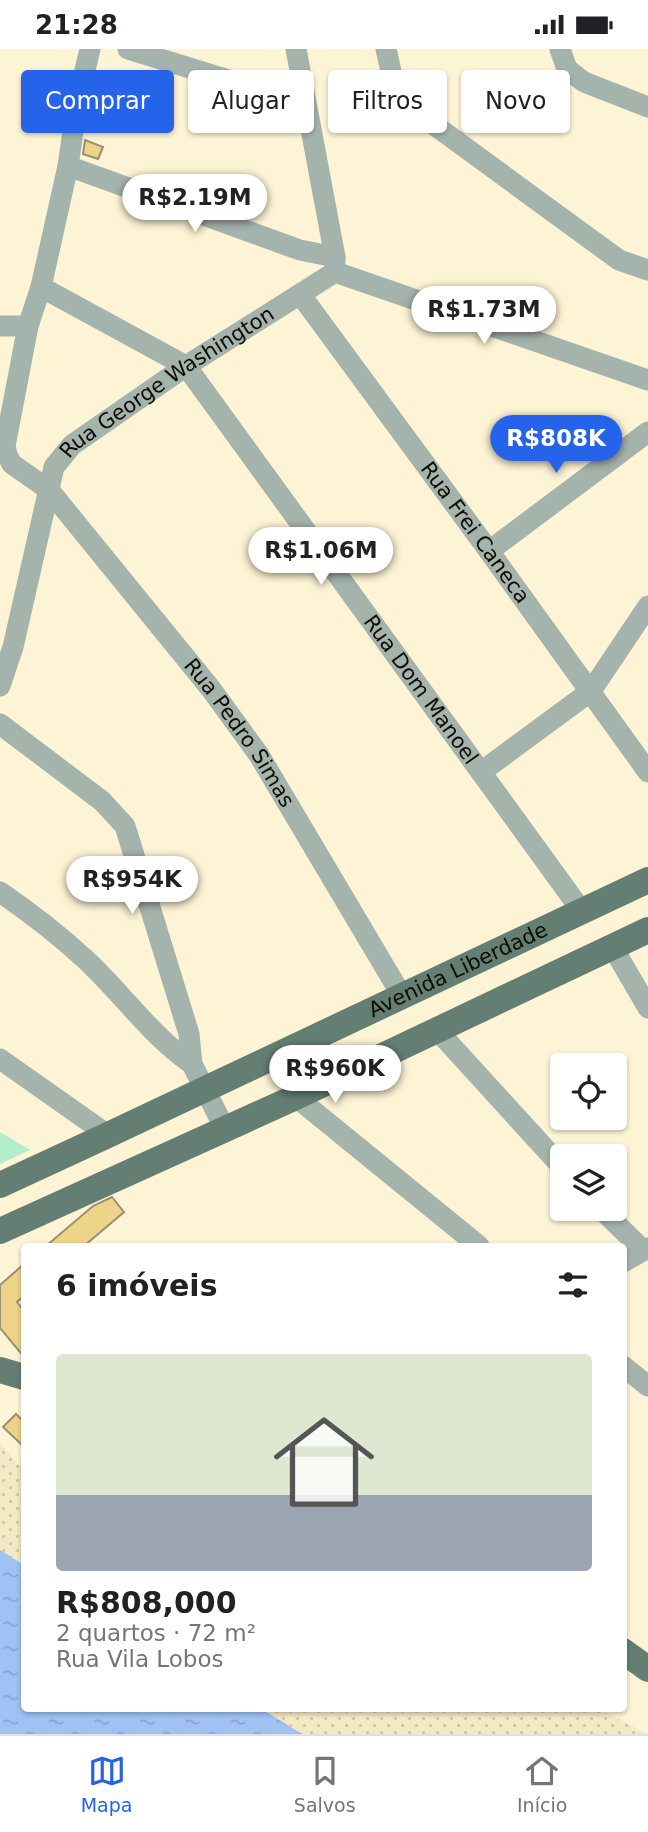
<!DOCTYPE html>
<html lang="pt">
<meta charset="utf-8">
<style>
:root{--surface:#fff;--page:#f2f2f2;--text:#202124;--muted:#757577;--line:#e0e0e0;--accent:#2563eb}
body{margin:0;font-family:"DejaVu Sans",sans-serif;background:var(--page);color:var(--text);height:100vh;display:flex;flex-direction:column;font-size:26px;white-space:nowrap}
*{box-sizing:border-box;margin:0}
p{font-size:23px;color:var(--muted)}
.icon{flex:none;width:38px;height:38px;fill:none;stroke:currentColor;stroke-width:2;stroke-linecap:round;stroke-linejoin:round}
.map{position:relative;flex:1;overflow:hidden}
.sheet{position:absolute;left:21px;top:1194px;width:606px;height:469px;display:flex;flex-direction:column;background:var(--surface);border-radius:7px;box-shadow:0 2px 5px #0004}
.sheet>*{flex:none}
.banner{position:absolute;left:21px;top:21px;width:607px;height:63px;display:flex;gap:14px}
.tools{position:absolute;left:550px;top:1004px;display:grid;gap:14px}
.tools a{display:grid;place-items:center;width:77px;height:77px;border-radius:7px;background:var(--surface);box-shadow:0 2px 5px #0004;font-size:35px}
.price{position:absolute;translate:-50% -60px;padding:0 16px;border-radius:24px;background:#fff;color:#222;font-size:23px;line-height:46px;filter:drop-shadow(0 2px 4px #0008)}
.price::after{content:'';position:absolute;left:50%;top:42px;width:21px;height:16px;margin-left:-10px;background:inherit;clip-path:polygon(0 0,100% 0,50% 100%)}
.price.active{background:var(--accent);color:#fff}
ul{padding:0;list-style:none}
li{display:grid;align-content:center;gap:14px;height:371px;padding:0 35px}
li+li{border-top:2px solid var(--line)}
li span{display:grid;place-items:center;height:217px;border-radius:7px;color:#555}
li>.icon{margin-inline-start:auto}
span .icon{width:126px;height:126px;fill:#fffc;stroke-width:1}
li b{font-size:30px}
h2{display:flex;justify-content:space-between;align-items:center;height:84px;padding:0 35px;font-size:30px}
.chip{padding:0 24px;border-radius:7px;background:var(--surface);box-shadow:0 2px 5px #0004;font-size:24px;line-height:63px}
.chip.active{background:var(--accent);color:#fff}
.status{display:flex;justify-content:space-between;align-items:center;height:49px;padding:0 35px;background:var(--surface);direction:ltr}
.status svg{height:19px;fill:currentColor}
.dock{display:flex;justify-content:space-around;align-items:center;height:98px;border-top:2px solid var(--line);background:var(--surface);font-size:19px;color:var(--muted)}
.dock a{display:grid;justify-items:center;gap:4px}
.dock .active{color:var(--accent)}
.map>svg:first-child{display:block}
.green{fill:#b2eeca}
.sand{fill:url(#sand-dots)}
.water{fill:url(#water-ripples)}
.building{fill:#eed488;stroke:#999075;stroke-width:2}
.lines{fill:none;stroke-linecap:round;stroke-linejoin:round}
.minor{stroke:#a5b3ad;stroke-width:21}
.major{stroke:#647e73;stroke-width:26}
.labels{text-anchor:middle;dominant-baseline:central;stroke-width:5;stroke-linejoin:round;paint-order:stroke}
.street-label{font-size:21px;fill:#0e0b03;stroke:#fff}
</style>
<div class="status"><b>21:28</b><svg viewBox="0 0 49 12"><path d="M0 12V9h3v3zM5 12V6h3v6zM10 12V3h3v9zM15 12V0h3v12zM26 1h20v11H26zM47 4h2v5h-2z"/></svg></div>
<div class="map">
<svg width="648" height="1685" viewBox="0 0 648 1685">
<defs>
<pattern id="sand-dots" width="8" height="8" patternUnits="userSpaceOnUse" patternTransform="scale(1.75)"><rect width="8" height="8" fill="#f3e9c4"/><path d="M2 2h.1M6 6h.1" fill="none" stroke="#cfc6a7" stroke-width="1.8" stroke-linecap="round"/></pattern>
<pattern id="water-ripples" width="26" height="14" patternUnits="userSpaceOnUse" patternTransform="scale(1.75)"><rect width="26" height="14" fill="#9fc1f3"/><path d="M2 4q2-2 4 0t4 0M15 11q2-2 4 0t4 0" fill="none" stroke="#88a4cf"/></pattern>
</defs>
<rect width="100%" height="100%" fill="#fdf3d5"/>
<polygon class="green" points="0,1083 30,1101 0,1115"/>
<g class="sand">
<polygon points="0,1394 24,1422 24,1545 0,1527"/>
<polygon points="161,1659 599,1659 646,1685 190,1685"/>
</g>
<polygon class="water" points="0,1501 24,1516 24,1659 260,1659 302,1685 0,1685"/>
<g class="building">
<polygon points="85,91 103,98 98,110 83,105"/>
<polygon points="112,1148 124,1163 84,1197 46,1197 93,1157"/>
<polygon points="24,1215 24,1247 17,1253 24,1262 24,1308 0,1279 0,1236"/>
<polygon points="16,1365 24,1373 24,1398 3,1378"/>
</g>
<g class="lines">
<g class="minor">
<path id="s1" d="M90 0 77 55 68 117 41 238 28 277 5 397 7 406 12 415 49 441 211 640 259 706 402 947"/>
<polyline points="128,0 306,55"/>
<polyline points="296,0 335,208 335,221"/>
<polyline points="386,0 395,40 411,59 619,211 648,221"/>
<polyline points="560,0 567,20 584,33 648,58"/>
<polyline points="68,117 300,201 335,208"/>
<polyline points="335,223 648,331"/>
<path id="s2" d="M41 238 186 317 581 861"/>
<path id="s3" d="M300 245 489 502 648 723"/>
<polyline points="0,277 28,277"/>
<polyline points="489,502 648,383"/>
<path id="s4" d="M0 637 13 598 54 418 72 396 186 317 335 223"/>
<polyline points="0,675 102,752 125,777 189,985 192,1015 225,1080"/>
<polyline points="481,723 591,642 648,557"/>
<path d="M0 843C29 863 59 886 85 910 122 944 150 986 192 1015"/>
<polyline points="612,897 648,959"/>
<polyline points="437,981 562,1118"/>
<polyline points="0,1010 108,1086"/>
<polyline points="296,1048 479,1197"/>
<polyline points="601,1160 643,1201"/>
<polyline points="623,1213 648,1199"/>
<polyline points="623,1317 648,1337"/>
</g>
<g class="major">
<path id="s5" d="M0 1136 108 1086 648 831"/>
<polyline points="0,1182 296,1048 648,881"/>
<polyline points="0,1321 24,1328"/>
<polyline points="623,1602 648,1620"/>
</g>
</g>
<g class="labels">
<g class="street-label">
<text stroke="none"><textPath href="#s4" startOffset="368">Rua George Washington</textPath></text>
<text stroke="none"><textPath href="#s3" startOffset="296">Rua Frei Caneca</textPath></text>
<text stroke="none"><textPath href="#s2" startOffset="565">Rua Dom Manoel</textPath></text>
<text stroke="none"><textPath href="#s1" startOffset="780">Rua Pedro Simas</textPath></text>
<text stroke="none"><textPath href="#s5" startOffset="506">Avenida Liberdade</textPath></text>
</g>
</g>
</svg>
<div class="tools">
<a><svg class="icon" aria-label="locate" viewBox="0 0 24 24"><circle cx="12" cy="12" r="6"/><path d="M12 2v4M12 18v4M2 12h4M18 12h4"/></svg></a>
<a><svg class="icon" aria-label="layers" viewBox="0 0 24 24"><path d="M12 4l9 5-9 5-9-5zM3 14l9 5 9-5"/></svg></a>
</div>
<b class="price" style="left:195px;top:185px">R$2.19M</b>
<b class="price" style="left:484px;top:297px">R$1.73M</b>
<b class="price active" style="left:556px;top:426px">R$808K</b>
<b class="price" style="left:321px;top:538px">R$1.06M</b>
<b class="price" style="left:132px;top:867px">R$954K</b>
<b class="price" style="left:335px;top:1056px">R$960K</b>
<div class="banner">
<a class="chip active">Comprar</a>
<a class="chip">Alugar</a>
<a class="chip">Filtros</a>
<a class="chip">Novo</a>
</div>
<section class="sheet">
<h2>6 imóveis<svg class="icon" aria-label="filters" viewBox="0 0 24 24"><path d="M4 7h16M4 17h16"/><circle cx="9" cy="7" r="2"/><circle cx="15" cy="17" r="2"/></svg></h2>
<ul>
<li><span style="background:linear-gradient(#dfe7d0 65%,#9aa5b1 0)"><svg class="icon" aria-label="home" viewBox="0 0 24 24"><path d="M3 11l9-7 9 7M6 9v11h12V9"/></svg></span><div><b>R$808,000</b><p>2 quartos · 72 m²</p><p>Rua Vila Lobos</p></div></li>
</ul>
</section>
</div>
<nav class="dock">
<a class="active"><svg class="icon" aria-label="map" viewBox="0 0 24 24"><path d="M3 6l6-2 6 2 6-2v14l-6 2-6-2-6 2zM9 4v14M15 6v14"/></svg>Mapa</a>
<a><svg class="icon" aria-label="saved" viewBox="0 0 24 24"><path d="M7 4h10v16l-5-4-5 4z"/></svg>Salvos</a>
<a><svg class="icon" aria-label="home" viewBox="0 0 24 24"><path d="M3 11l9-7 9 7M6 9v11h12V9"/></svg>Início</a>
</nav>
